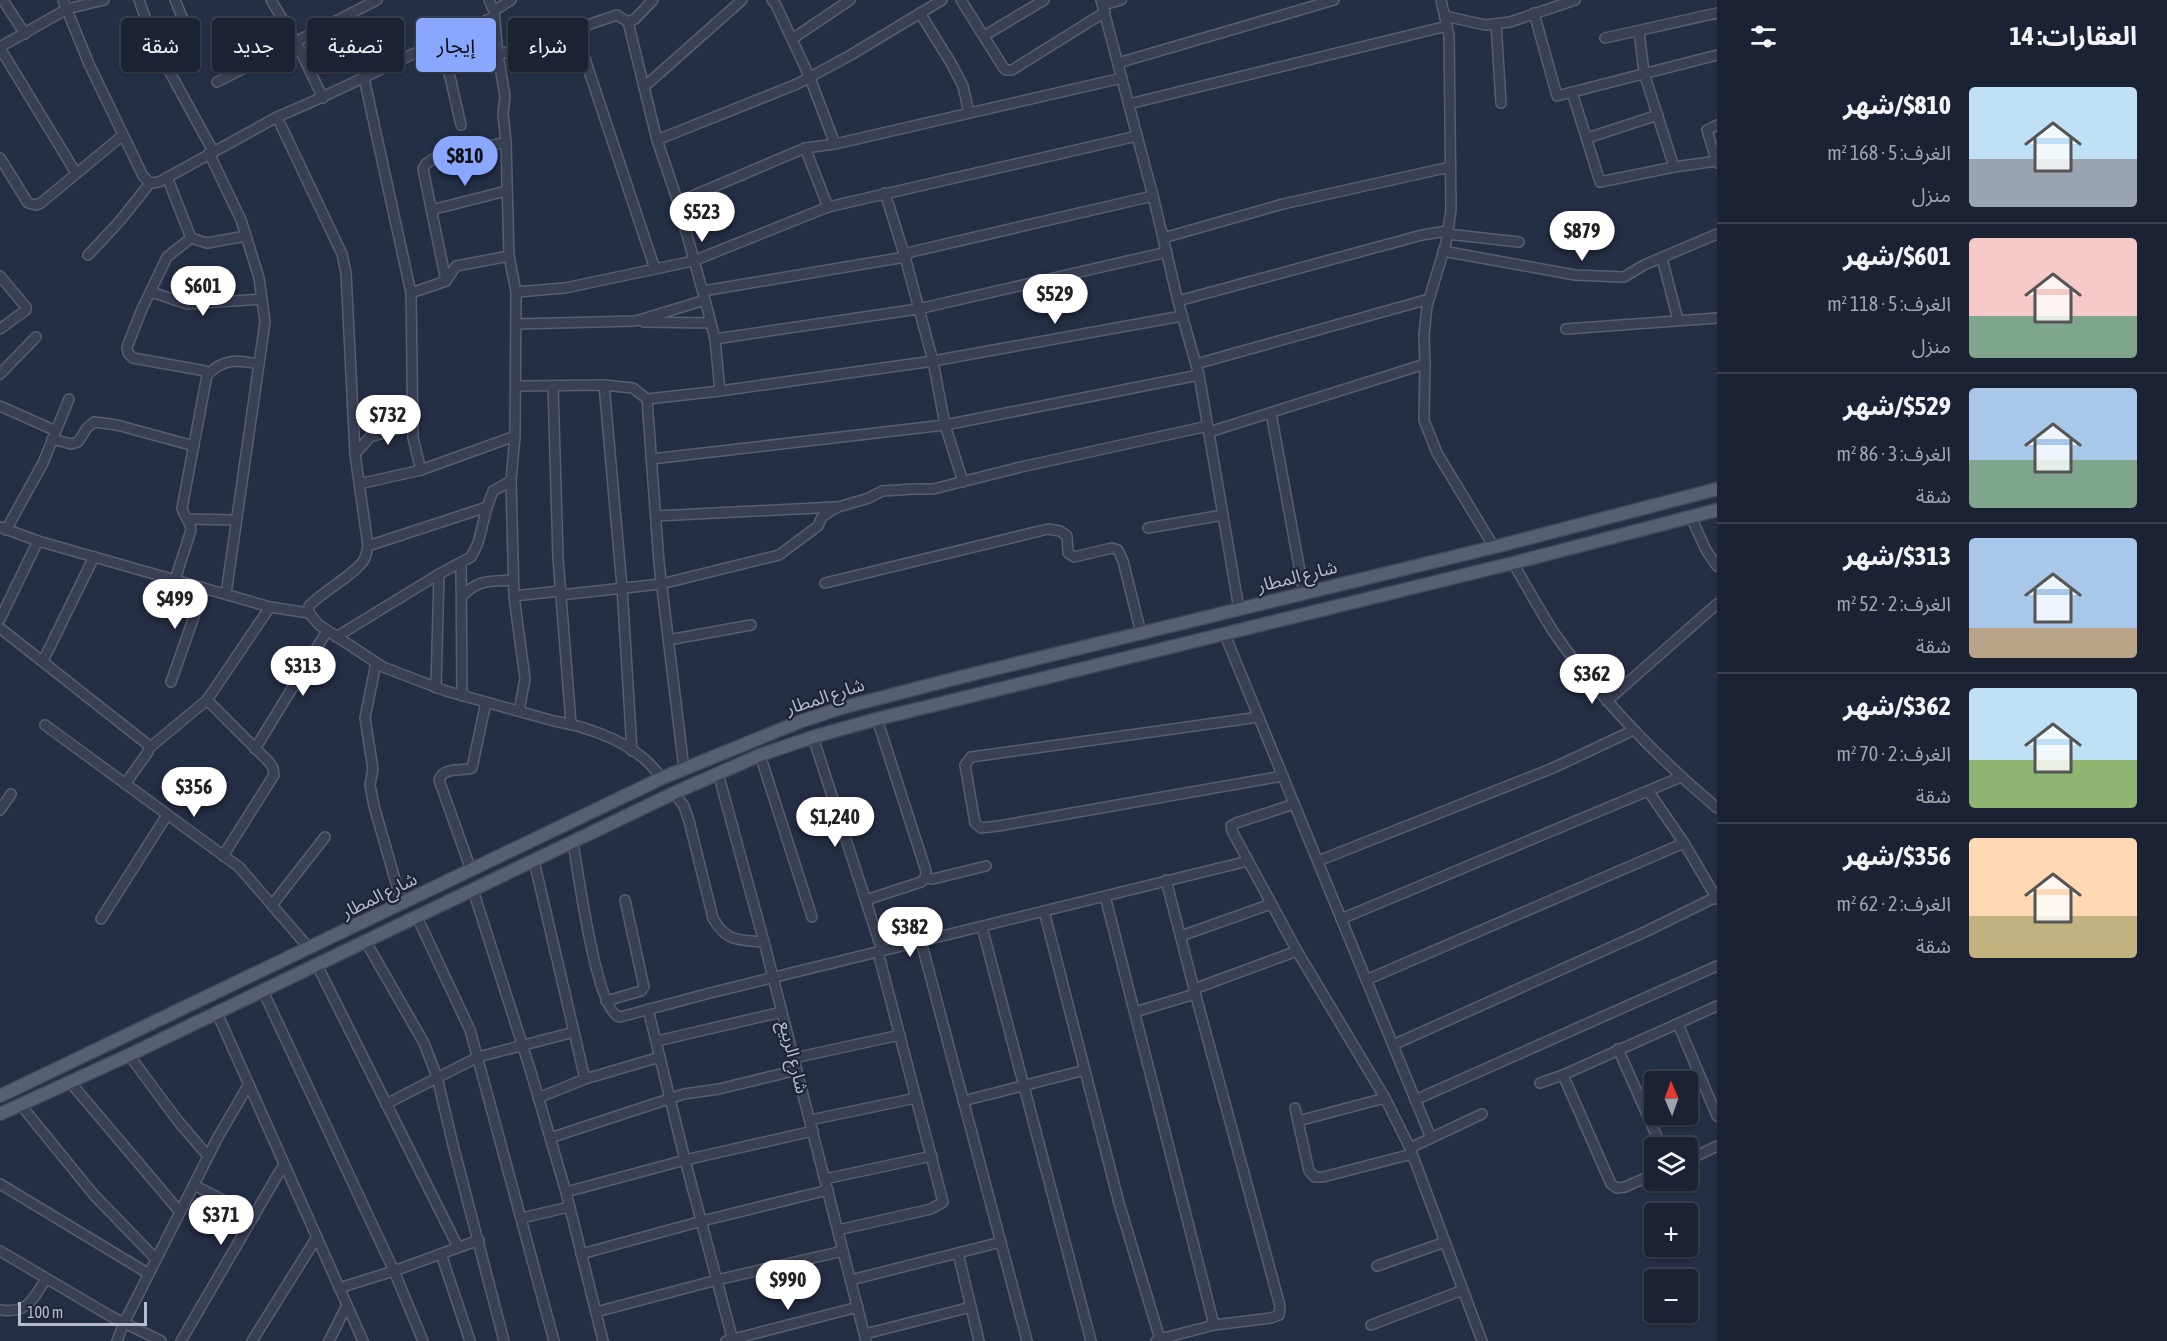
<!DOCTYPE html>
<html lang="ar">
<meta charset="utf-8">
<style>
:root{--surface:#1b2233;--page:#282f3f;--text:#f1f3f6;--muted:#a0a4ac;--line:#393f4e;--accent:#89a7ff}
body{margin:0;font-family:"Asap Condensed","Noto Sans Arabic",sans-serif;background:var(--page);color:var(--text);direction:rtl;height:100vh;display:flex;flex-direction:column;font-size:22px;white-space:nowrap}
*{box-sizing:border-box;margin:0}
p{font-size:20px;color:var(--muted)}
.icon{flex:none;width:33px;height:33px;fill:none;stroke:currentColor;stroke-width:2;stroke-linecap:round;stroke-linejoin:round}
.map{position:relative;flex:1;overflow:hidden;direction:ltr}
.details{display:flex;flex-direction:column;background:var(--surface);width:450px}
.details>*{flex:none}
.top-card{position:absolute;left:18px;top:18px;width:570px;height:54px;direction:rtl;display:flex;gap:12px}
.needle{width:39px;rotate:358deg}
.fabs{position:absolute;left:1644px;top:1071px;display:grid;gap:12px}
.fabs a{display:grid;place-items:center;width:54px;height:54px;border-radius:6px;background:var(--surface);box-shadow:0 2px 4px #0004,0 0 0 2px var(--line);font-size:30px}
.scale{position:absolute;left:18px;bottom:15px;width:129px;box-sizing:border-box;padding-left:6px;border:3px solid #b6bccd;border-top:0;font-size:16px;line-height:21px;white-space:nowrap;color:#b6bccd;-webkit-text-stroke:4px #1e2539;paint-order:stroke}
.price{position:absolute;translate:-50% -51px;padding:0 14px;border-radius:21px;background:#fff;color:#222;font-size:20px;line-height:39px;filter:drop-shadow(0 2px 3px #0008)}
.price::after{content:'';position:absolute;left:50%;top:36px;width:18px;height:14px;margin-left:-9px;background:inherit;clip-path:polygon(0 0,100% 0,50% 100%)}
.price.current{background:var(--accent);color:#111}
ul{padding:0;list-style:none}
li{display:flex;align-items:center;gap:18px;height:150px;padding:0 30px}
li+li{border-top:2px solid var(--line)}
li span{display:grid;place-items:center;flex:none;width:168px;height:120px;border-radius:6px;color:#555}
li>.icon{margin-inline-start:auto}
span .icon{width:72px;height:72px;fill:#fffc;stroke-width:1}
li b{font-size:26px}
h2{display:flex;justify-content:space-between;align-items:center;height:72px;padding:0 30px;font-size:26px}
.tag{padding:0 21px;border-radius:6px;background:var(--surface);box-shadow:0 2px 4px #0004,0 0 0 2px var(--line);font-size:21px;line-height:54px}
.tag.current{background:var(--accent);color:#111}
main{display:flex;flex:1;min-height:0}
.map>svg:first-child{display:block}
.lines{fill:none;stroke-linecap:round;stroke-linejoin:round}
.minor-casing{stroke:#575e71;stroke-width:12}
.major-casing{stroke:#43495d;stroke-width:15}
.minor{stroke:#394053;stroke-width:9}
.major{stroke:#575f73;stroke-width:12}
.labels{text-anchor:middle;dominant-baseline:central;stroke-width:4.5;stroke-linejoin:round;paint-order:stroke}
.street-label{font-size:18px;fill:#b6bccd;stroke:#1e2539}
</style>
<main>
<section class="details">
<h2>العقارات: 14<svg class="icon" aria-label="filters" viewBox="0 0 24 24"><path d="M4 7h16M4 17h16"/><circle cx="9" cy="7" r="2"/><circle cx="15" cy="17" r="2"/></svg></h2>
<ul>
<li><span style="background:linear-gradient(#bfe0f5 60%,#9aa5b1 0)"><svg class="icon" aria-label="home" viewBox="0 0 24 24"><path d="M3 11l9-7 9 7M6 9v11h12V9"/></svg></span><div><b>$810/شهر</b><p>الغرف: 5 · 168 m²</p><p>منزل</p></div></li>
<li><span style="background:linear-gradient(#f6c9c9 65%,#7fa58c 0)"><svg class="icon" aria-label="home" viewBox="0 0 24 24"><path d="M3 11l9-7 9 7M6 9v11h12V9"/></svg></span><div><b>$601/شهر</b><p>الغرف: 5 · 118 m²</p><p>منزل</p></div></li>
<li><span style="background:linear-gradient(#a9c7e8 60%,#7fa58c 0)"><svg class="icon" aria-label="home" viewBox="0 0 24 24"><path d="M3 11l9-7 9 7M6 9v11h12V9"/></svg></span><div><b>$529/شهر</b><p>الغرف: 3 · 86 m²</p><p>شقة</p></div></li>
<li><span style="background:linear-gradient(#a9c7e8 75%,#b9a48a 0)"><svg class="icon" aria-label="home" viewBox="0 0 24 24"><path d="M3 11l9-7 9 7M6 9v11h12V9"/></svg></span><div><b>$313/شهر</b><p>الغرف: 2 · 52 m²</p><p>شقة</p></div></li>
<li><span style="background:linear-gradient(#bfe0f5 60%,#8fb573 0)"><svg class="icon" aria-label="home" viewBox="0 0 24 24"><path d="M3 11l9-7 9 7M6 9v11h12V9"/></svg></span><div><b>$362/شهر</b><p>الغرف: 2 · 70 m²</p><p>شقة</p></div></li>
<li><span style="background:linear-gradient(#ffd9b3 65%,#c2b280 0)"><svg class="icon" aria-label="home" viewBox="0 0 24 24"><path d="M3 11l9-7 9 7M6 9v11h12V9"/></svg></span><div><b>$356/شهر</b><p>الغرف: 2 · 62 m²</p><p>شقة</p></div></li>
</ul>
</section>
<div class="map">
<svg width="1717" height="1341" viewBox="0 0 1717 1341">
<rect width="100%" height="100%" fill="#242e44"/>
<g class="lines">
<defs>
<g id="minor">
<polyline points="3,0 25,34"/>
<path d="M63 0 89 64 143 176 150 183 159 182 277 117 342 254 346 273 355 454 368 546C367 550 366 556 364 560 353 576 324 590 309 606V613L319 625 383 667 446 691 554 721C584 726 619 738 642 757 650 763 656 771 662 778"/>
<polyline points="139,0 155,45 213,151"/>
<polyline points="175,0 190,36"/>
<polyline points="271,0 296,42 323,98"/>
<polyline points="772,0 776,5 810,78 835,144"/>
<polyline points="961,0 1003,67 1006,70 1012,70 1105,12"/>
<polyline points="1101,0 1153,196 1178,301 1199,375 1239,609"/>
<polyline points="1441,0 1449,35 1451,210 1446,243 1427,306 1424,335 1425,364 1424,420 1437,453 1494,547"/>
<polyline points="1103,5 1121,0"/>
<polyline points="494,11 511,0"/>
<polyline points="920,13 951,63 963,86 969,113"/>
<polyline points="1534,13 1557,96 1717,55"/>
<polyline points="1445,16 1485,25 1510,22 1575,0"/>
<polyline points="1496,24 1501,103"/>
<polyline points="575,29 655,269"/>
<polyline points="1639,31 1644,73 1674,167"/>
<polyline points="984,36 1044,0"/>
<polyline points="1605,38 1717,13"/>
<polyline points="792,39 850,0"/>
<polyline points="437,41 450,77 461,125"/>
<polyline points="0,47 67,9 104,0"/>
<polyline points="0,48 76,173"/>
<polyline points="498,55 617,15 628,22"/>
<polyline points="1118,63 1334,0"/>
<polyline points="364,78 411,293 413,438 421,470"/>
<polyline points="217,82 377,0"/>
<polyline points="644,87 628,22 635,19 653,0"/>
<polyline points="1572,92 1600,182 1674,167 1717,161"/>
<polyline points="1129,104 1447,26"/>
<path d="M277 117C351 86 421 48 494 17"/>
<polyline points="1717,125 1707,130 1717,163"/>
<polyline points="1587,138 1658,115"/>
<polyline points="657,140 797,84 849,56 942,0"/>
<polyline points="805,148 828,207"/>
<polyline points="209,153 241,220 259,278 265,322 226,594"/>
<polyline points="0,158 28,203 36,205 41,203 123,135"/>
<polyline points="167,177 191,238 207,243 246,236"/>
<polyline points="885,193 905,257 933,361 945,425 963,482"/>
<polyline points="678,202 805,148 835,144 1122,78"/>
<polyline points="431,210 506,191"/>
<polyline points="1447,234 1519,242"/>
<polyline points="1163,238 1283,204 1450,167"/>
<polyline points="1443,251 1575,275 1624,277 1644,265 1717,234"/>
<polyline points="88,255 119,222 150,183"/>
<polyline points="1662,258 1678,320"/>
<polyline points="0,276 26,307 26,310 0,329"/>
<polyline points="446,281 423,169 426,164 433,159 506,142"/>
<polyline points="703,291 905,257 911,252 1153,196"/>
<polyline points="151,292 187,304 262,299"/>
<polyline points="516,292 565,288 693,261 828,207 1137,136"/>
<polyline points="411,293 446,281 456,266 509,256"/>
<polyline points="1178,301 1422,235 1447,231"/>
<polyline points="644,322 711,323"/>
<polyline points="516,324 636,321 705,300"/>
<polyline points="1566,329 1717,318"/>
<polyline points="715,339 918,309 1167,252"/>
<polyline points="1196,364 1429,299"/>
<polyline points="0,374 36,337"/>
<path d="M207 375C224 358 237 360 259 364"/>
<polyline points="604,385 622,587 632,751"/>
<polyline points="517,386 604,385 633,388 647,399 659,563 684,769"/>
<polyline points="553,386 558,558 571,724"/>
<polyline points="720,391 715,339 709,315 678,202 657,140 644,87 742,0"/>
<polyline points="647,399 720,391 933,361 1182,316"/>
<polyline points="0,406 56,431"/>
<polyline points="1271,413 1304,593"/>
<polyline points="1209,432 1425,364"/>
<polyline points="515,436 511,481 514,596 525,679 519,711"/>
<polyline points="52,439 71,444 78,442 87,428 94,422 117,425 194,446"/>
<polyline points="355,454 370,437 413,424"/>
<polyline points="651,459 945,425 1199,375"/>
<polyline points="359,484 421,470 515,436 516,292 509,256 506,142 503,114 505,96 498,55 494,11 489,0"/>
<polyline points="656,516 836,507"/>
<polyline points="1691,517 1706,550 1717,566"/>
<polyline points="187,519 236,520"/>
<polyline points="0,527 38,541 270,607 309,613"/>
<polyline points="1148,528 1223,515"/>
<polyline points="6,530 43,463 69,399"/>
<polyline points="368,546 487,507"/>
<polyline points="461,562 462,696"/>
<path d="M1513 563C1527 587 1540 611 1555 634 1600 699 1657 757 1717 808"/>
<path d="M175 580 191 530C190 521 184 516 182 508L207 375 205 371 200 370 133 358 128 353 127 347 142 309 167 257 191 238"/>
<polyline points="825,583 1048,529 1060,531 1067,536 1068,553 1074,557 1112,548 1118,550 1123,561 1141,633"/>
<polyline points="560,595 661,584 779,555 818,526 822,517 829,512 838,507 869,498 882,491 914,489 933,489 1021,467 1208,426"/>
<path d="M462 596C480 578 490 582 513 580"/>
<polyline points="514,596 560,591"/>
<polyline points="0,619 38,541"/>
<polyline points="0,628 147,744 149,748 148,752 125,784"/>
<polyline points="1225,635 1431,1138"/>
<polyline points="336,637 439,574 471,557 478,543 487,507 493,491 511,481"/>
<polyline points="668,640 751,625"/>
<polyline points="43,661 94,557"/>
<polyline points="376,663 365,718 373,769 370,785 374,806 402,904"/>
<polyline points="171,682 204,588"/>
<polyline points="436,688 439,574"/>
<polyline points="207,700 269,762 273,768 274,775 223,856"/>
<polyline points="1607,701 1717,604"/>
<polyline points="1259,717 971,757 965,765 975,823 981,828 998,826 1283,776"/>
<polyline points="45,725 239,867 309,948"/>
<polyline points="813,737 882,951"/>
<polyline points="149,748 207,700 270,607"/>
<polyline points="255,749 327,631"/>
<polyline points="760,755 812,917"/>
<polyline points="718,773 764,942 866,1341"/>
<polyline points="1649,792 1684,843 1717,899"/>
<path d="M674 793 684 806 689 821 713 918C726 942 739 940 764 942"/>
<polyline points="1294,804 1236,823 1231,826 1232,831 1297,951 1385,1098 1410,1148 1482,1341"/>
<polyline points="0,810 11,794"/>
<path d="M573 843C578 870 596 1012 620 1017L710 993 1248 861"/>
<polyline points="534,861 585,1079"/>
<polyline points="1318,861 1553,768 1634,730"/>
<path d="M471 870 439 780C444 766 461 772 472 768L486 702"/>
<polyline points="925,878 933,879 986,866"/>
<polyline points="473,890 530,1069 566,1192 603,1341"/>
<polyline points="1105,896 1214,1325"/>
<polyline points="866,900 921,882 925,878 926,871 877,719"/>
<polyline points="272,905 325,837"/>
<polyline points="1044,911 1119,1203 1160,1339 1156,1341"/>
<polyline points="417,917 470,1030 554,1341"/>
<polyline points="101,919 167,815"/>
<polyline points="1341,919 1681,777"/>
<polyline points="982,927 1091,1341"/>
<polyline points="1181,936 1271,904"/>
<polyline points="921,941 1027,1341"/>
<polyline points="366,942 424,1043 437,1077 453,1145 504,1341"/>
<polyline points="317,965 458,1247"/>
<polyline points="1366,980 1684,843"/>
<polyline points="1194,989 1297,951"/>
<polyline points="263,991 394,1271 423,1341"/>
<polyline points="606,1001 641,991 644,987 625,900"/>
<polyline points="648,1009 685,1160 733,1341"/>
<polyline points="1135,1012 1195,994"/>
<polyline points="217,1013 363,1341"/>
<polyline points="1678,1024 1717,1116"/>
<polyline points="657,1041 782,1012"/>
<polyline points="1393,1045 1647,931 1716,897"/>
<polyline points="1618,1049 1662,1148"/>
<polyline points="129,1055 178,1121 208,1156"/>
<polyline points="794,1058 900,1035"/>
<polyline points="1563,1075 1611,1184 1617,1188 1625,1187 1654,1174"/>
<polyline points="70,1082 180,1212"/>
<polyline points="1540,1083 1563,1075 1717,1006"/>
<polyline points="538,1098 585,1079 660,1057"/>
<polyline points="1415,1100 1717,966"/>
<polyline points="963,1101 1085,1070"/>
<polyline points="20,1104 94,1195 156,1259"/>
<polyline points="386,1104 478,1057 574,1032"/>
<polyline points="1295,1108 1309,1171 1315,1177 1323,1177 1412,1154"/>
<polyline points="810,1120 916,1098"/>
<polyline points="1298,1121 1385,1098"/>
<polyline points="550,1138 684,1094 719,1089 797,1070"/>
<polyline points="1410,1148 1482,1114"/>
<polyline points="1688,1160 1717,1146"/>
<polyline points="825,1179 932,1156"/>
<polyline points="0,1184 149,1274"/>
<polyline points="194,1185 254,1216"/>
<polyline points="566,1192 685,1160 813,1131"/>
<polyline points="522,1218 569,1207"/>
<polyline points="838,1230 931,1209 943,1202 878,952"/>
<polyline points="0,1251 112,1317 161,1341"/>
<polyline points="958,1253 979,1341"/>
<polyline points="441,1254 470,1341"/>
<polyline points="581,1254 702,1221 828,1190"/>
<polyline points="1377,1266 1445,1242"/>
<polyline points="851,1280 1001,1242"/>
<polyline points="339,1288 394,1271 479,1240"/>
<path d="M0 1310C28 1314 33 1299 46 1279"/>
<polyline points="596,1312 717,1280 843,1251"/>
<polyline points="1371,1325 1463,1290"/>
<polyline points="865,1334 971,1307"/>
<polyline points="1160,1339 1214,1325 1271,1318 1279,1315 1280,1306 1194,989 1166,880"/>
<polyline points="117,1341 124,1323 218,1137 249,1084"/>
<polyline points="181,1341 284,1164"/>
<polyline points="252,1341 317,1237"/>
<polyline points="329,1341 347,1305"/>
<polyline points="726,1341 858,1307"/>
</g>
<g id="major">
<polyline points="0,1096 662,778 799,722 841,708 961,677 1494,547 1717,489"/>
<polyline points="0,1114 129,1055 674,793 760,755 813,737 877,719 1513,563 1717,510"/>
</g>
</defs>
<use href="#minor" class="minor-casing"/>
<use href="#major" class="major-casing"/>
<use href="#minor" class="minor"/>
<use href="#major" class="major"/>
</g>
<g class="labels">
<g class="street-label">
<text transform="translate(1297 576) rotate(-14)">شارع المطار</text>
<text transform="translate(825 696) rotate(-18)">شارع المطار</text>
<text transform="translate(379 895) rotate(-26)">شارع المطار</text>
<text transform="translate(794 1057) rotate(76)">شارع الربيع</text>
</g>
</g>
</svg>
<div class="fabs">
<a><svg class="needle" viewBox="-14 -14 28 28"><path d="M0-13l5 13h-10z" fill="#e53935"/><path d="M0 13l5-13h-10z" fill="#a0a4ac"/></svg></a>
<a><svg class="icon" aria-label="layers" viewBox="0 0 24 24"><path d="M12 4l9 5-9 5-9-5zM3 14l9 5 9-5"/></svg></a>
<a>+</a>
<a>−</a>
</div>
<div class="scale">100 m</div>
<b class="price current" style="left:465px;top:187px">$810</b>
<b class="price" style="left:702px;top:243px">$523</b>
<b class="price" style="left:1582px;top:262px">$879</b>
<b class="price" style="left:203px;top:317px">$601</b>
<b class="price" style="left:1055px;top:325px">$529</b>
<b class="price" style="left:388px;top:446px">$732</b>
<b class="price" style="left:175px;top:630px">$499</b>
<b class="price" style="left:303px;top:697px">$313</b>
<b class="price" style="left:1592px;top:705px">$362</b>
<b class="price" style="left:194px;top:818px">$356</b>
<b class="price" style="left:835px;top:848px">$1,240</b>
<b class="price" style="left:910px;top:958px">$382</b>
<b class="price" style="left:221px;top:1246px">$371</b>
<b class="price" style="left:788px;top:1311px">$990</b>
<div class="top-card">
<a class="tag">شراء</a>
<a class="tag current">إيجار</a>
<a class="tag">تصفية</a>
<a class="tag">جديد</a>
<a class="tag">شقة</a>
</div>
</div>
</main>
